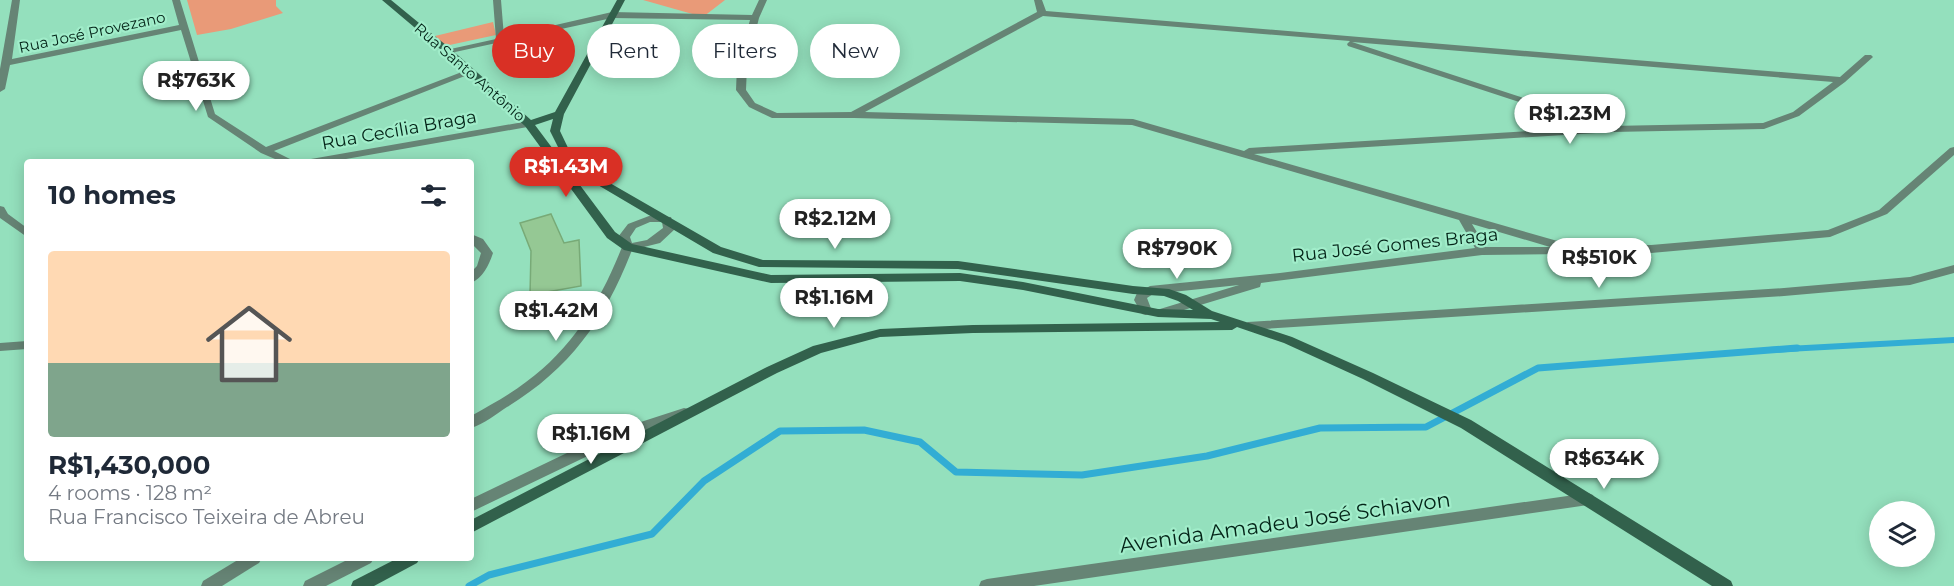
<!DOCTYPE html>
<meta charset="utf-8">
<style>
:root{--surface:#fff;--page:#f2f2f3;--text:#1f2937;--muted:#747a83;--line:#e0e1e3;--accent:#d93025}
body{margin:0;font-family:Montserrat,sans-serif;background:var(--page);color:var(--text);height:100vh;display:flex;flex-direction:column;font-size:22px;white-space:nowrap}
*{box-sizing:border-box;margin:0}
p{font-size:20px;color:var(--muted)}
.icon{flex:none;width:33px;height:33px;fill:none;stroke:currentColor;stroke-width:2;stroke-linecap:round;stroke-linejoin:round}
.map{position:relative;flex:1;overflow:hidden}
.side{position:absolute;left:24px;top:159px;width:450px;height:402px;display:flex;flex-direction:column;background:var(--surface);border-radius:6px;box-shadow:0 3px 15px #0003}
.side>*{flex:none}
.hud{position:absolute;left:492px;top:24px;width:570px;height:54px;display:flex;gap:12px}
.tools{position:absolute;left:1869px;top:501px;display:grid;gap:12px}
.tools a{display:grid;place-items:center;width:66px;height:66px;border-radius:50%;background:var(--surface);box-shadow:0 3px 15px #0003;font-size:30px}
.price{position:absolute;translate:-50% -51px;padding:0 14px;border-radius:21px;background:#fff;color:#222;font-size:20px;line-height:39px;filter:drop-shadow(0 2px 3px #0008)}
.price::after{content:'';position:absolute;left:50%;top:36px;width:18px;height:14px;margin-left:-9px;background:inherit;clip-path:polygon(0 0,100% 0,50% 100%)}
.price.on{background:var(--accent);color:#fff}
ul{padding:0;list-style:none}
li{display:grid;align-content:center;gap:12px;height:318px;padding:0 24px}
li+li{border-top:2px solid var(--line)}
li span{display:grid;place-items:center;height:186px;border-radius:6px;color:#555}
li>.icon{margin-inline-start:auto}
span .icon{width:108px;height:108px;fill:#fffc;stroke-width:1}
li b{font-size:26px}
h2{display:flex;justify-content:space-between;align-items:center;height:72px;padding:0 24px;font-size:26px}
.chip{padding:0 21px;border-radius:27px;background:var(--surface);box-shadow:0 3px 15px #0003;font-size:21px;line-height:54px}
.chip.on{background:var(--accent);color:#fff}
.map>svg:first-child{display:block}
.green{fill:#e99a78}
.lines{fill:none;stroke-linecap:round;stroke-linejoin:round}
.stream-far1{stroke:#32add4;stroke-width:6}
.stream{stroke:#32add4;stroke-width:7}
.building{fill:#95c894;stroke:#78aa77;stroke-width:1.5}
.street{fill:#668475;fill-rule:evenodd}
.secondary{fill:#32614c;fill-rule:evenodd}
.labels{text-anchor:middle;dominant-baseline:central;stroke-width:4.5;stroke-linejoin:round;paint-order:stroke}
.far-street-label{font-size:15px;fill:#032317;stroke:#a1edca}
.street-label{font-size:18px;fill:#032317;stroke:#a1edca}
.near-street-label{font-size:21px;fill:#032317;stroke:#a1edca}
</style>
<div class="map">
<svg width="1954" height="586" viewBox="0 0 1954 586">
<rect width="100%" height="100%" fill="#94e0bd"/>
<g class="green">
<polygon points="187,0 276,0 276,6 283,13 231,29 197,35"/>
<polygon points="643,0 725,0 703,17"/>
<polygon points="493,22 496,35 445,46 435,36"/>
</g>
<g class="lines">
<polyline class="stream-far1" points="1769,350 1954,340"/>
<polyline class="stream" points="469,586 489,575 652,534 704,481 780,431 864,430 920,442 956,472 1082,475 1207,456 1320,428 1426,427 1538,368 1797,348"/>
</g>
<polygon class="building" points="551,214 564,243 579,240 581,286 530,295 531,251 520,223"/>
<g class="lines">
<g class="street">
<polygon points="12,0 20,0 12,59 179,25 172,0 180,0 215,114 266,147 467,70 470,69 475,72 274,151 296,162 282,162 261,153 208,117 181,30 10,65 5,89 0,92 0,69"/>
<path d="M493 0H501L504 37 612 12 752 15 759 0H767L759 18 747 66 746 90 755 103 777 113 851 112 1037 12 1034 0H1042L1046 11 1840 77 1865 55H1871L1873 57 1845 82 1799 116 1764 129 1612 132 1254 154 1575 246 1651 245 1828 230 1879 210 1950 148 1954 147V155L1887 214 1830 237 1651 253 1482 255 1261 283 1260 287 1164 316 1158 312 1160 309 1239 285 1153 294 1147 298 1152 311 1146 315 1142 314 1134 300 1137 293 1150 286 1280 273 1475 248 1459 220 1132 125 854 118H772L749 107 736 90 737 66 750 20 612 18 446 54V50L496 39ZM1043 16 1350 41 1347 44 1348 46 1596 127 1249 148 1244 151 1133 119 865 112ZM1352 42 1833 82 1793 112 1763 123 1610 126ZM1472 224 1550 247H1486Z"/>
<polygon points="529,121 534,124 533,126 329,162 306,162 311,159"/>
<polygon points="0,206 4,207 8,214 27,228 27,237 0,218"/>
<path d="M649 216 671 217 675 229 660 243 632 250C606 318 570 369 507 407 496 414 484 424 471 428V416C490 405 509 395 526 382 573 348 601 300 622 247L618 237 628 224ZM650 222H662L663 228 647 240 632 243 630 237 636 228Z"/>
<path d="M471 234 483 239 493 253C489 265 483 278 471 283V272L477 266 481 253 471 243Z"/>
<polygon points="1954,265 1954,273 1910,285 1784,296 1248,330 1242,326 1248,322 1784,288 1910,277"/>
<polygon points="27,341 27,349 0,351 0,343"/>
<polygon points="684,408 689,409 691,413 689,417 623,439 471,512 471,499 613,431"/>
<polygon points="1588,493 1593,495 1595,499 1593,503 1588,505 1034,586 979,586 981,581 987,579"/>
<polygon points="241,558 262,558 259,563 222,586 201,586 203,581"/>
<polygon points="351,558 374,558 371,563 326,586 303,586 305,581"/>
</g>
<g class="secondary">
<path d="M382 0H391L452 50 531 120 555 112 617 0H625L564 114 560 131 570 152 589 171 721 247 763 260 958 261 1133 286 1169 289 1186 295 1212 311 1292 337 1373 373 1471 420 1731 581 1733 586H1712L1461 428 1363 379 1284 343 1237 327 1232 330 973 333 880 337 821 353 777 373 471 533V520L767 367 813 346 880 329 973 325 1220 322 1211 319 1158 317 1023 290 960 281 771 283 624 250 607 238 525 126 446 54ZM553 119 550 131 561 153 581 175 713 253 759 267 958 269 1133 294 1164 296 1178 301 1193 310 1158 309 1023 282 960 273 771 275 632 244 615 232 535 125Z"/>
<polygon points="398,558 420,558 417,563 374,586 351,586 353,581"/>
</g>
</g>
<g class="labels">
<g class="far-street-label">
<text transform="translate(92 32) rotate(-12)">Rua José Provezano</text>
<text transform="translate(470 72) rotate(41)">Rua Santo Antônio</text>
</g>
<g class="street-label">
<text transform="translate(399 130) rotate(-10)">Rua Cecília Braga</text>
<text transform="translate(1395 245) rotate(-6)">Rua José Gomes Braga</text>
</g>
<g class="near-street-label">
<text transform="translate(1285 522) rotate(-8)">Avenida Amadeu José Schiavon</text>
</g>
</g>
</svg>
<div class="tools">
<a><svg class="icon" aria-label="layers" viewBox="0 0 24 24"><path d="M12 4l9 5-9 5-9-5zM3 14l9 5 9-5"/></svg></a>
</div>
<b class="price" style="left:196px;top:112px">R$763K</b>
<b class="price" style="left:1570px;top:145px">R$1.23M</b>
<b class="price on" style="left:566px;top:198px">R$1.43M</b>
<b class="price" style="left:835px;top:250px">R$2.12M</b>
<b class="price" style="left:1177px;top:280px">R$790K</b>
<b class="price" style="left:1599px;top:289px">R$510K</b>
<b class="price" style="left:834px;top:329px">R$1.16M</b>
<b class="price" style="left:556px;top:342px">R$1.42M</b>
<b class="price" style="left:591px;top:465px">R$1.16M</b>
<b class="price" style="left:1604px;top:490px">R$634K</b>
<div class="hud">
<a class="chip on">Buy</a>
<a class="chip">Rent</a>
<a class="chip">Filters</a>
<a class="chip">New</a>
</div>
<section class="side">
<h2>10 homes<svg class="icon" aria-label="filters" viewBox="0 0 24 24"><path d="M4 7h16M4 17h16"/><circle cx="9" cy="7" r="2"/><circle cx="15" cy="17" r="2"/></svg></h2>
<ul>
<li><span style="background:linear-gradient(#ffd9b3 60%,#7fa58c 0)"><svg class="icon" aria-label="home" viewBox="0 0 24 24"><path d="M3 11l9-7 9 7M6 9v11h12V9"/></svg></span><div><b>R$1,430,000</b><p>4 rooms · 128 m²</p><p>Rua Francisco Teixeira de Abreu</p></div></li>
</ul>
</section>
</div>
